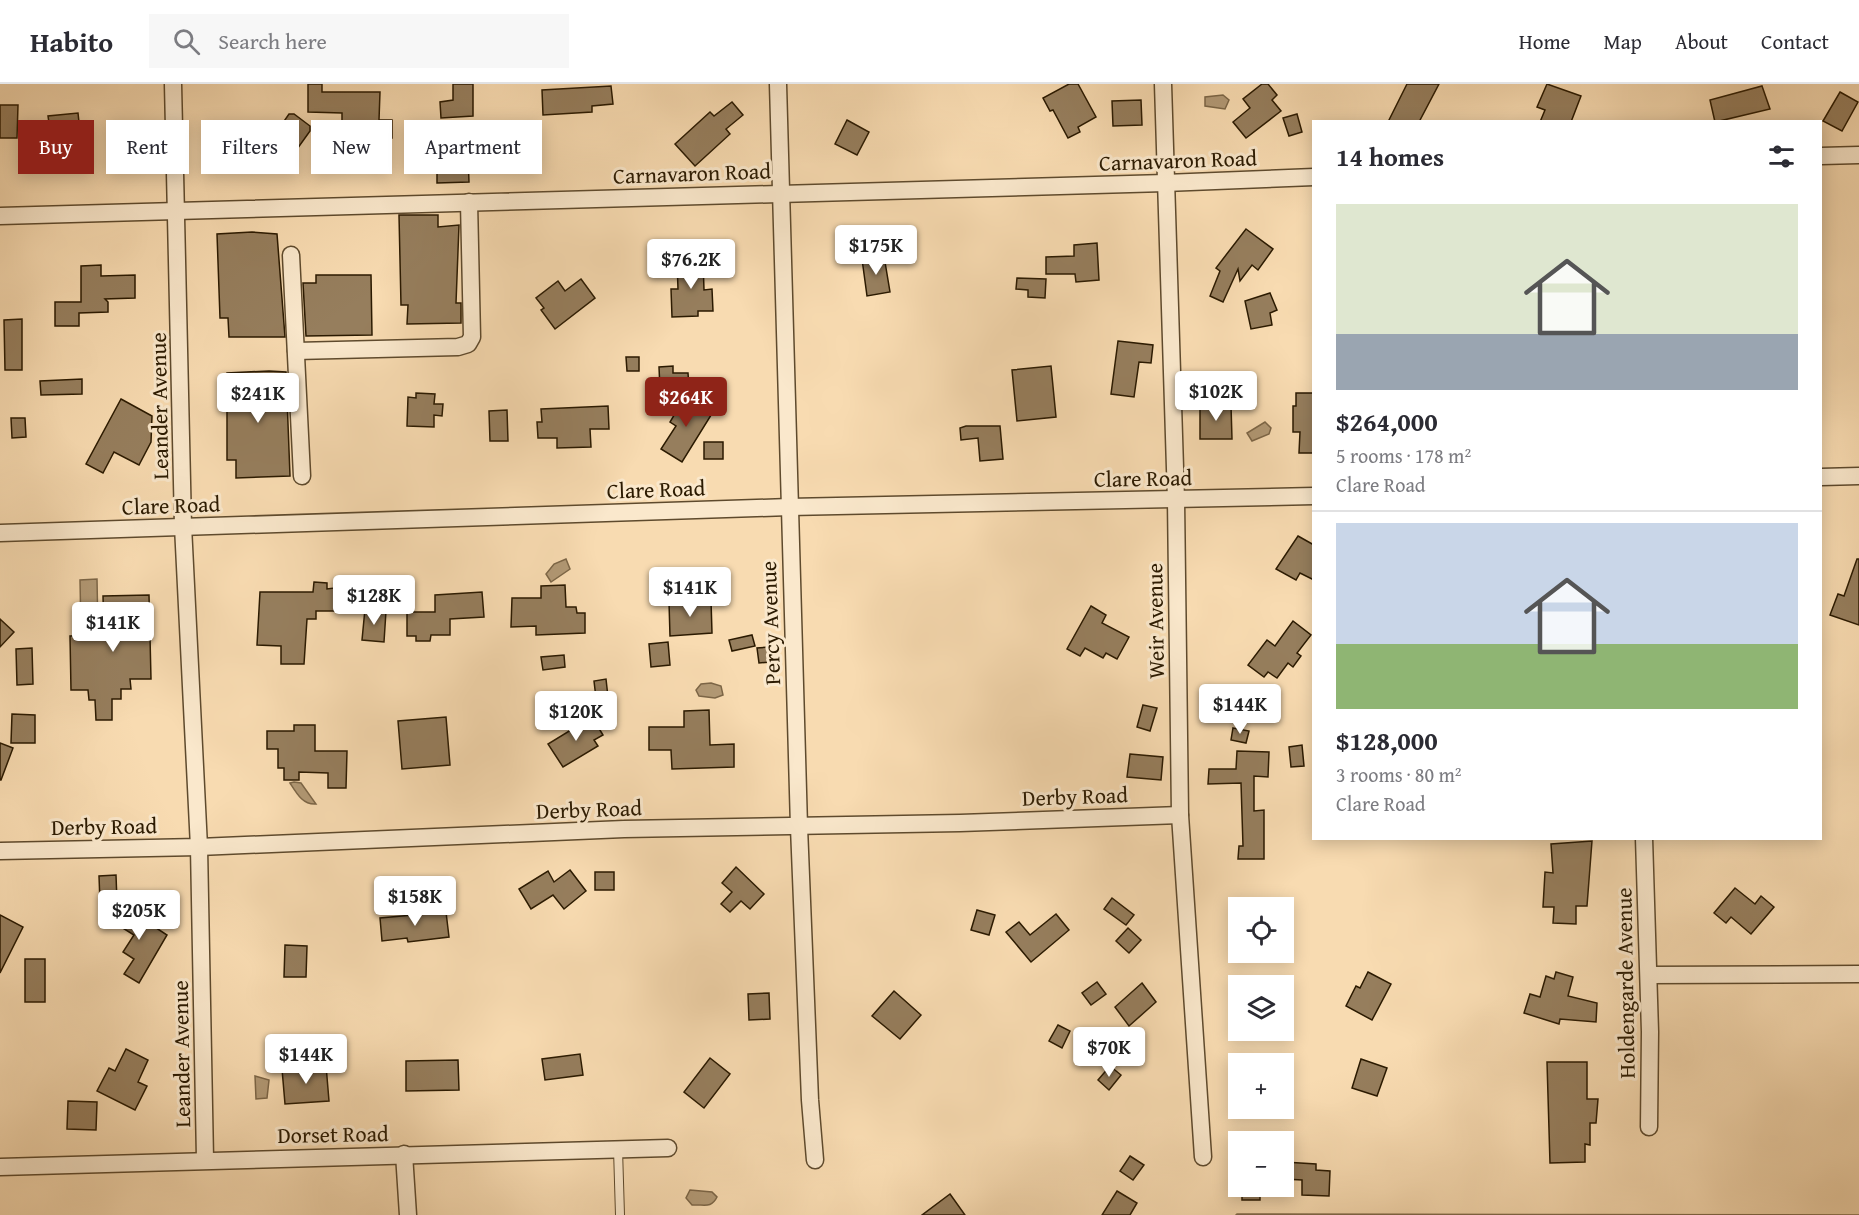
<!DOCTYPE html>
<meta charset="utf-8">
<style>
:root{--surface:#fff;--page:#f7f7f7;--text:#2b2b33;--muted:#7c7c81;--line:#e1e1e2;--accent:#8f2418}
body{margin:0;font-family:"Gentium Book Plus",serif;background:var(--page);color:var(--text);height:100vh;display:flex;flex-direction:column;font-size:22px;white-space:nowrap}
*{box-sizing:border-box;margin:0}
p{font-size:20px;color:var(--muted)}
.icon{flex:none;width:33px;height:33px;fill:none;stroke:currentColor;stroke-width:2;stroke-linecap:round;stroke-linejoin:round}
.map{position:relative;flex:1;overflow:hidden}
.panel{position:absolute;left:1312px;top:36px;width:510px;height:720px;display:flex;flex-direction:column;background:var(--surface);border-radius:0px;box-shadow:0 3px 15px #0003}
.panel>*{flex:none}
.guide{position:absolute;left:18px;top:36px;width:570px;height:54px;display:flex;gap:12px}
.fabs{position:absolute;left:1228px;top:813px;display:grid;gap:12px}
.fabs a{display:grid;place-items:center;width:66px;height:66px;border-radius:0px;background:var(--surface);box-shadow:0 3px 15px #0003;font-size:30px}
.price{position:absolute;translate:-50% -51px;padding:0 14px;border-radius:6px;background:#fff;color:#222;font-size:20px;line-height:39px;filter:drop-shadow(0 2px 3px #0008)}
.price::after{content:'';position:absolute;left:50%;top:36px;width:18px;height:14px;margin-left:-9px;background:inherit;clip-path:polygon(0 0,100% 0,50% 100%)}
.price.selected{background:var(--accent);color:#fff}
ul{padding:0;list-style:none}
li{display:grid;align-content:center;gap:12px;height:318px;padding:0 24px}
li+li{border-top:2px solid var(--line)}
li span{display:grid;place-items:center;height:186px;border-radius:0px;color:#555}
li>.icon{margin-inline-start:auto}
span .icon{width:108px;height:108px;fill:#fffc;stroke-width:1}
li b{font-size:26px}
h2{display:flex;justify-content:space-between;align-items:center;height:72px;padding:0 24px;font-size:26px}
.tag{padding:0 21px;border-radius:0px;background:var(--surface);box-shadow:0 3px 15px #0003;font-size:21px;line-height:54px}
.tag.selected{background:var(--accent);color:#fff}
header{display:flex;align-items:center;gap:36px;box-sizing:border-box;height:84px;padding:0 30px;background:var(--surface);border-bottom:2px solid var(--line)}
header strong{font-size:28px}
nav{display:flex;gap:33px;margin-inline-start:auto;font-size:21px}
.search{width:420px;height:54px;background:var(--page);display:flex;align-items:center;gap:15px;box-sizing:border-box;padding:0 21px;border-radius:0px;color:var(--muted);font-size:22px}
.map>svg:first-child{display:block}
.green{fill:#d5ba93;stroke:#806a4a;stroke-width:1.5}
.water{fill:#b29975;stroke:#7c6647;stroke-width:1.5}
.building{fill:#967e5d;stroke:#2b1a01;stroke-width:1.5}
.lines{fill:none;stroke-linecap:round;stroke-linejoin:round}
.lane-casing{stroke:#5e4a2d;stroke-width:10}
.street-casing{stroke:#5e4a2d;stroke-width:19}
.lane{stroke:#fae8cc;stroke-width:8}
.street{stroke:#fae8cc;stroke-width:16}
.labels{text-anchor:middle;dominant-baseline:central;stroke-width:6;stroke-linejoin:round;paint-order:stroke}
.street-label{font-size:22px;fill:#2b1a01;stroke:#fae8cc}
</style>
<header>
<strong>Habito</strong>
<div class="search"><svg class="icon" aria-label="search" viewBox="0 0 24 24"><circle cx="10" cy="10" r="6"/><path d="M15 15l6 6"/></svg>Search here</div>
<nav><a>Home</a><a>Map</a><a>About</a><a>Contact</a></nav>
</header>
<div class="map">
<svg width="1859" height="1131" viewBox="0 0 1859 1131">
<rect width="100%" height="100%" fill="#f8dbb1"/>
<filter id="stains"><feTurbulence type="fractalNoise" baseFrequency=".00333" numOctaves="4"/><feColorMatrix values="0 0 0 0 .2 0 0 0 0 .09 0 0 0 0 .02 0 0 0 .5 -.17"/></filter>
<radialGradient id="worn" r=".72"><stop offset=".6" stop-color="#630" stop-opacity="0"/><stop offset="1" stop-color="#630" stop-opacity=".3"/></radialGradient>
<polygon class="green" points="1237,1130 1859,1131 1236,1131"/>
<g class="water">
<polygon points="1223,11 1229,16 1225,25 1205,22 1205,13"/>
<polygon points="1265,338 1271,344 1269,350 1252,357 1247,349"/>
<polygon points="566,475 570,485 551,498 546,490 554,480"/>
<polygon points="97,495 98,548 81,548 80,496"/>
<polygon points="711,599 721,602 723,611 715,614 699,612 696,606 701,600"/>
<path d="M294 698 301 699 316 720C303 721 297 710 290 699Z"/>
<polygon points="255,992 269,996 267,1014 256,1015"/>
<path d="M690 1106 712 1108 717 1113C711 1125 704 1120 692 1121L686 1114Z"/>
</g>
<g class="building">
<polygon points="308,0 322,0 322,8 380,8 379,36 392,36 392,54 342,54 342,29 308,28"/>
<polygon points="453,0 473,0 473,32 441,34 440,18 453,16"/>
<polygon points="1069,0 1078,0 1096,33 1078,43 1080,48 1068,54 1053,26 1050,27 1043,14"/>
<polygon points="1262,0 1268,0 1277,11 1272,16 1281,27 1246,54 1233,38 1250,24 1243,15"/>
<polygon points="1407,0 1439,0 1419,38 1388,38"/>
<polygon points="1547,0 1581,12 1571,38 1540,38 1545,26 1537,23"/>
<polygon points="611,2 613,20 592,22 592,28 543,31 542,6"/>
<polygon points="1762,2 1770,25 1715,38 1710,16"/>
<polygon points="1840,8 1858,18 1842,47 1823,37"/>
<polygon points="1141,16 1142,41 1113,42 1112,17"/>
<polygon points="732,18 743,31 726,45 730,50 695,82 675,60 710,28 714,32"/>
<polygon points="0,21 18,21 17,54 0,54"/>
<polygon points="78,29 81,57 57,59 56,46 50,46 48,32"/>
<polygon points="289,30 294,30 310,42 310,47 285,82 259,63 274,43 278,46"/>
<polygon points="1297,30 1302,48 1289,52 1283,34"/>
<polygon points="847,36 869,48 857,71 835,60"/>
<polygon points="448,71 468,71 469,98 437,99 437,84 448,84"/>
<polygon points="399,131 438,131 438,143 459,141 456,219 461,219 461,239 407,240 408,221 401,221"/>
<polygon points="1246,145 1273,165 1258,186 1252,181 1240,197 1238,185 1223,218 1210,212 1220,187 1216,184"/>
<polygon points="252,148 277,150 285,253 229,253 228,234 220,234 217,150"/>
<polygon points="1097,159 1099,196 1076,198 1075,190 1046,190 1046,173 1074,172 1074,161"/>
<polygon points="884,172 890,208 867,212 862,175"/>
<polygon points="703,175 704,206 712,205 713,227 698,227 698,232 672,233 671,205 678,205 677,176"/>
<polygon points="101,181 101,192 135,191 135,214 105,215 108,218 108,228 79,229 79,242 55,242 55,218 81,218 81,182"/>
<polygon points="316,191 371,191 372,251 306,252 303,199 316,199"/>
<polygon points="1017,194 1046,195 1045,214 1028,213 1028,206 1016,205"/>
<polygon points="581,195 595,214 555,245 541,226 544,224 536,214 558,197 565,207"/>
<polygon points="1270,209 1277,226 1270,229 1272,241 1251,245 1245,217"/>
<polygon points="22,235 22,286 5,286 4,236"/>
<polygon points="1118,257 1153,261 1151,279 1139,278 1134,313 1111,310"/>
<polygon points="626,273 639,273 639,287 627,287"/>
<polygon points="673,282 673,289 688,289 689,304 660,305 659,283"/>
<polygon points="1051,282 1056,333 1017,337 1012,286"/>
<polygon points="269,287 286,288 290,392 236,394 236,376 227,376 227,289"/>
<polygon points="82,295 82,310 41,311 40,297"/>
<polygon points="416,309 435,310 434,320 443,320 442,332 434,331 434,343 407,342 408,313 416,314"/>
<polygon points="1296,309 1314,309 1314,369 1299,369 1300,348 1293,348 1293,322 1296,322"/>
<polygon points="686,311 713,328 682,378 661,365 676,342 670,338"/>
<polygon points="121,315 152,332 151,358 139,381 114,368 103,389 86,380"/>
<polygon points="1200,321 1231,321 1232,355 1200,355"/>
<polygon points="608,322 609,345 590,345 591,363 557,364 557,354 538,354 537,338 542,338 541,325"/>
<polygon points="507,326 508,357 490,357 489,327"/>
<polygon points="11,334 25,334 26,353 12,354"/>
<polygon points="966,342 1000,342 1003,375 980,377 978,354 961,356 960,344"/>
<rect x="704" y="358" width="19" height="17"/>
<polygon points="1298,452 1314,461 1314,496 1300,489 1296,496 1276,485"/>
<polygon points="1857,475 1859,475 1859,541 1830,531 1838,510 1844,512"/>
<polygon points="314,498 327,499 327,505 334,504 334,527 316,527 316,535 307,535 304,580 281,580 281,562 257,561 260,508 313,508"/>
<polygon points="565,501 566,523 576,523 577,529 585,529 585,549 536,551 536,542 511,543 512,514 541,514 541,502"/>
<polygon points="482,508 484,533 450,535 450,551 431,551 430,557 416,557 416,552 407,552 407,528 435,528 435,511"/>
<polygon points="149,511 151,595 130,595 131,605 121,605 121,615 112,615 112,636 96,636 95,616 89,616 88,606 71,606 70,552 104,551 103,512"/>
<polygon points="711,516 712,549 670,552 669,518"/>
<polygon points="1091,522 1106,531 1102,539 1129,553 1117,575 1106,569 1103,574 1085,564 1080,572 1067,565"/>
<polygon points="365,525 386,527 384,558 362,556"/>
<polygon points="0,535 14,548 0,563"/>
<polygon points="1293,537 1311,551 1297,569 1301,572 1293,583 1288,579 1277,594 1268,588 1264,593 1248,581 1267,556 1275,562"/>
<polygon points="752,551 755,562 732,567 729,556"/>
<polygon points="668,558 670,581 651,583 649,560"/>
<polygon points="769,563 771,578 759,579 757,564"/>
<polygon points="32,564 33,600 17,601 16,565"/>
<polygon points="564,571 565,583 543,586 541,573"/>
<polygon points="606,595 608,613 596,614 594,597"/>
<polygon points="1143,621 1157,624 1150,647 1137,643"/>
<polygon points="709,626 710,661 734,660 734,683 672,685 671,666 649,666 649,643 684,643 684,627"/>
<polygon points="12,630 35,631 35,659 11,659"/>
<polygon points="446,633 450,681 402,685 398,637"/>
<polygon points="592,633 603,651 594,656 598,662 563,683 548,660"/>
<polygon points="294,641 315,641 315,667 347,667 346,704 328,704 328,689 299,688 299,696 284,696 284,684 278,684 278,665 267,665 267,647 294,647"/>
<polygon points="1233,644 1249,647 1246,659 1231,656"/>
<polygon points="0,659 13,664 1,696 0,696"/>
<polygon points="1302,661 1304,682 1291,683 1289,663"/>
<polygon points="1237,667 1269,668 1268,693 1254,692 1254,727 1264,726 1264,775 1238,775 1239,762 1243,762 1241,699 1208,700 1209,685 1236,685"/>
<polygon points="1130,670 1163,673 1161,696 1127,693"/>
<polygon points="1592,757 1587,822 1576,822 1576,840 1553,839 1554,823 1543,823 1545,788 1553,789 1551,760"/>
<polygon points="736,783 764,810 750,825 741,817 730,828 721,820 732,808 722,799"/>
<polygon points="570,786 586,807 564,825 553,811 531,825 519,805 548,787 554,798"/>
<rect x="595" y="788" width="19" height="18"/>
<polygon points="116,791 117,818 100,818 99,792"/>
<polygon points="1735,804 1755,820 1761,812 1774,823 1751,850 1731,833 1726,839 1714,829"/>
<polygon points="1112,814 1134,831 1126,841 1104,825"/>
<polygon points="120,820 167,851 139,899 124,890 134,875 123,868 134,851 110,836"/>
<polygon points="977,826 995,831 989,851 971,846"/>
<polygon points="446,828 449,853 408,858 407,854 382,857 380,834"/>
<polygon points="1056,830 1069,846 1031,878 1006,848 1019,838 1030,851"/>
<polygon points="0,831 23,843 0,889"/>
<polygon points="1128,844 1141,856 1129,869 1116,857"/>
<polygon points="285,861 307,862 306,893 284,893"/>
<rect x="25" y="875" width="20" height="43"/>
<polygon points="1368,888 1391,900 1372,936 1346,922 1356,902 1360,904"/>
<polygon points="1556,888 1573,893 1568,912 1597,919 1596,938 1560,935 1559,940 1524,929 1530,910 1540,913 1546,892 1554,895"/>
<polygon points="1097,898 1106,910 1091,921 1082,909"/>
<polygon points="1142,899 1156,918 1129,942 1115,923"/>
<polygon points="894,907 921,931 900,955 872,932"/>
<polygon points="769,909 770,935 749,936 748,910"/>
<polygon points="1058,941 1070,947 1062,964 1049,957"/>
<polygon points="126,965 148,976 138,998 147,1002 135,1026 97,1007 109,984 115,987"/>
<polygon points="580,970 583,991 545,996 542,975"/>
<polygon points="710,974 730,990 704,1024 684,1008"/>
<polygon points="1361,975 1387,984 1377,1012 1352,1004"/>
<polygon points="458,976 459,1006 406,1007 406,977"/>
<polygon points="1547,978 1587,978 1587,1015 1598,1015 1596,1039 1590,1039 1590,1061 1585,1060 1585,1078 1550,1079"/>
<polygon points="326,981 329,1017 285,1020 282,985"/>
<polygon points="1110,982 1121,991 1109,1006 1098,996"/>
<polygon points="68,1017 97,1018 96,1046 67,1045"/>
<polygon points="1130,1072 1144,1081 1133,1096 1120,1087"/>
<polygon points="1284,1078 1316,1080 1316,1086 1330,1087 1329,1112 1302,1111 1302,1096 1284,1095"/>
<rect x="1242" y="1102" width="18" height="14"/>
<polygon points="1117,1107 1137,1119 1130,1131 1102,1131"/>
<polygon points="950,1110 965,1131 922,1131"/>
</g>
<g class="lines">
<defs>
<polyline id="lane" points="618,1065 620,1131"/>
<g id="street">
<polyline points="173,0 183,442 199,763 205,1075"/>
<polyline points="778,0 799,743 810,1016 815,1076"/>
<polyline points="1163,0 1176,416 1180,731 1203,1073"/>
<polyline points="1821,72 1859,71"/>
<polyline points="0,132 1165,99 1314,93"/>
<polyline points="291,171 302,392"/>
<polyline points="296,267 458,263 468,260 472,253 469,118"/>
<polyline points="1821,393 1859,392"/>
<polyline points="0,449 789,423 1314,412"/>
<polyline points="1644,754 1650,948 1649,1043"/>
<polyline points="0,767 199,763 624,745 960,739 1180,731"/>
<polyline points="1649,891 1859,890"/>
<polyline points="404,1070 408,1131"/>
<polyline points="0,1083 668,1064"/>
</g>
</defs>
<use href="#lane" class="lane-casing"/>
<use href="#street" class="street-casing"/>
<use href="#lane" class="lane"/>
<use href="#street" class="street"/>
</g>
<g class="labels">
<g class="street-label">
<text transform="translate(1178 76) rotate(-2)">Carnavaron Road</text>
<text transform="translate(692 89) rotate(-2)">Carnavaron Road</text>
<text transform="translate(159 322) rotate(-91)">Leander Avenue</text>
<text transform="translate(1143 394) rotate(-1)">Clare Road</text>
<text transform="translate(656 405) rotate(-2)">Clare Road</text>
<text transform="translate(171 421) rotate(-2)">Clare Road</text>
<text transform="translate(1155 537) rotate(-91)">Weir Avenue</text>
<text transform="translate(770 539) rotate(-92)">Percy Avenue</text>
<text transform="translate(1075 712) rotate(-2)">Derby Road</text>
<text transform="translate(589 725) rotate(-2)">Derby Road</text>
<text transform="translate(104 742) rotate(-1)">Derby Road</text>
<text transform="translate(1625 899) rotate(-91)">Holdengarde Avenue</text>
<text transform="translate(181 970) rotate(-91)">Leander Avenue</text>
<text transform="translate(333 1050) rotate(-1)">Dorset Road</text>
</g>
</g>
<rect width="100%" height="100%" filter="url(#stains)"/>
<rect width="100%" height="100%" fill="url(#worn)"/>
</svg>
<div class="fabs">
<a><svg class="icon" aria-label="locate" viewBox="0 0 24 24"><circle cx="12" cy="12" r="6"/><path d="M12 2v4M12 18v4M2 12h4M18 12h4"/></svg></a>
<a><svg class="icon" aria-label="layers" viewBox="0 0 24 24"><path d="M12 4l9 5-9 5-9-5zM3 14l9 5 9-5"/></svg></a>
<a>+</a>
<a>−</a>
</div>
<b class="price" style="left:876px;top:192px">$175K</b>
<b class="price" style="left:691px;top:206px">$76.2K</b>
<b class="price" style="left:1216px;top:338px">$102K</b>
<b class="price" style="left:258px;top:340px">$241K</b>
<b class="price selected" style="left:686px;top:344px">$264K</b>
<b class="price" style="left:690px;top:534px">$141K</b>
<b class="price" style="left:374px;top:542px">$128K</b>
<b class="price" style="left:113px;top:569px">$141K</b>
<b class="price" style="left:1240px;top:651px">$144K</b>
<b class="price" style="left:576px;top:658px">$120K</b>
<b class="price" style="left:415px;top:843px">$158K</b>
<b class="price" style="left:139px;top:857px">$205K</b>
<b class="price" style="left:1109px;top:994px">$70K</b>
<b class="price" style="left:306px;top:1001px">$144K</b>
<div class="guide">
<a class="tag selected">Buy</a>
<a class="tag">Rent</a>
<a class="tag">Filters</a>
<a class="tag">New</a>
<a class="tag">Apartment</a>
</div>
<section class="panel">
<h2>14 homes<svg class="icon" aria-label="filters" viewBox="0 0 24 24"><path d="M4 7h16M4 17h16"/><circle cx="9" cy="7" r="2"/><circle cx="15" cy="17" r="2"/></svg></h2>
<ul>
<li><span style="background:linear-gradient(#dfe7d0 70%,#9aa5b1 0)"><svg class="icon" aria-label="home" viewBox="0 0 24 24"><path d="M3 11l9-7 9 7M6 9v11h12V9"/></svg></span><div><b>$264,000</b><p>5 rooms · 178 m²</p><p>Clare Road</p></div></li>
<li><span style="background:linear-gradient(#c9d6e8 65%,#8fb573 0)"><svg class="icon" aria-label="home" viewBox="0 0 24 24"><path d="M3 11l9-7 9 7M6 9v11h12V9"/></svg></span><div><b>$128,000</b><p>3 rooms · 80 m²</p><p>Clare Road</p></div></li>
</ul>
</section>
</div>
